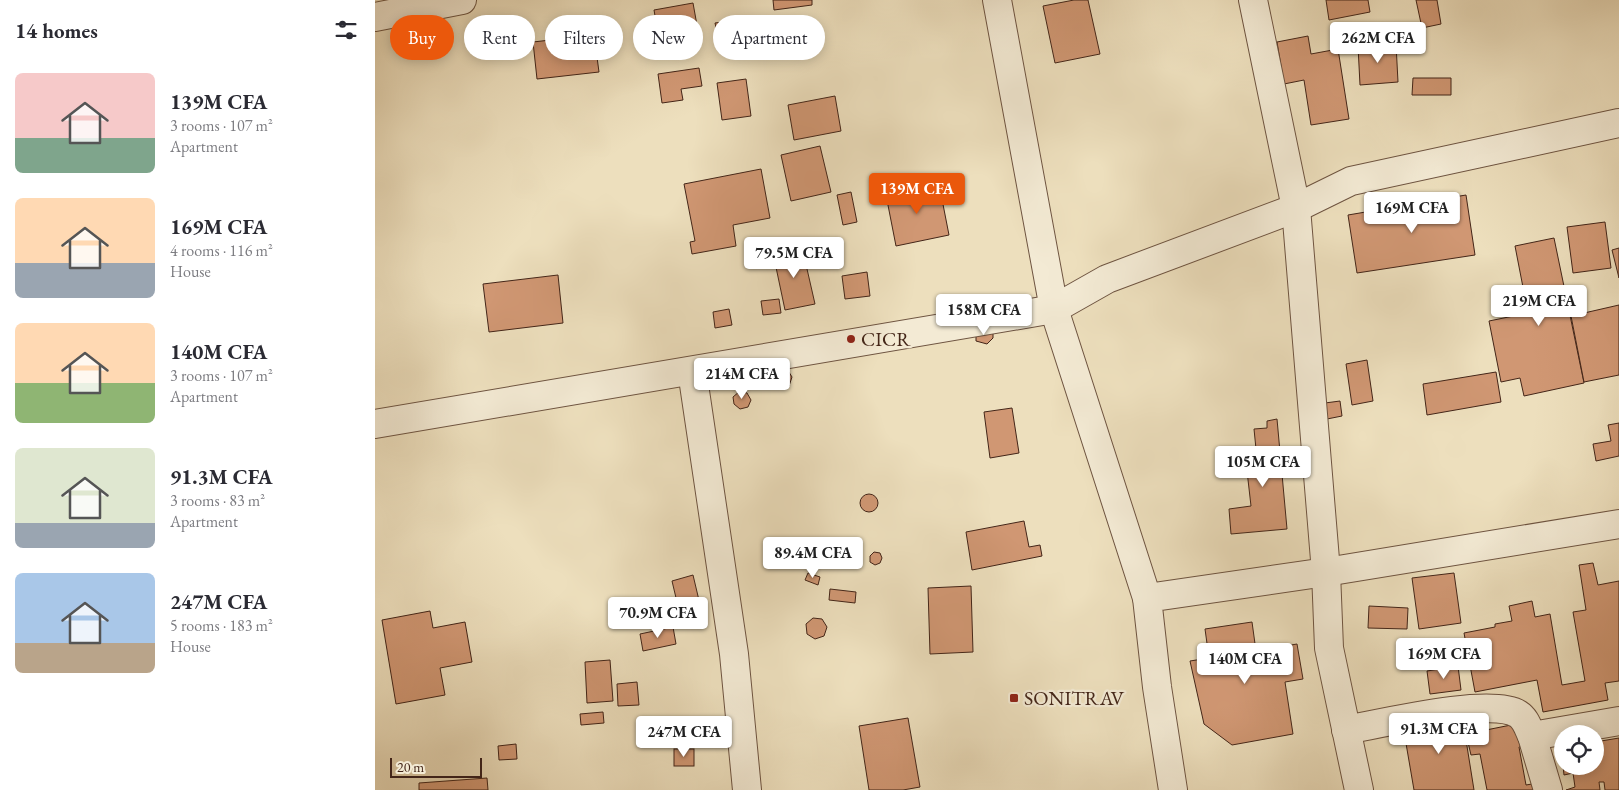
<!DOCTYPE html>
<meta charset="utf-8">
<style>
:root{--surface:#fff;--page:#f2f2f3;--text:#2b2b33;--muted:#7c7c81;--accent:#ea580c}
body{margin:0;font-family:"EB Garamond",serif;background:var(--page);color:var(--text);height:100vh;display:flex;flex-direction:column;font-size:19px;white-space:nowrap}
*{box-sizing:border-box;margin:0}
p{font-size:16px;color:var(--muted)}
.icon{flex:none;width:28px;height:28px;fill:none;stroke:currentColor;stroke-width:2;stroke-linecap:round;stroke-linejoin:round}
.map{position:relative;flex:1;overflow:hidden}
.panel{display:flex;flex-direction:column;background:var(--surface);width:375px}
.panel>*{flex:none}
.banner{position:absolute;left:15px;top:15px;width:475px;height:45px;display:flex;gap:10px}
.fabs{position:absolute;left:1179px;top:725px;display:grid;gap:10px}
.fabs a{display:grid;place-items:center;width:50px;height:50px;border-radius:50%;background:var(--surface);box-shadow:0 2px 12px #0003;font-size:25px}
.scale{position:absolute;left:15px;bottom:12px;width:92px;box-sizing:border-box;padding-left:5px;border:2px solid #432518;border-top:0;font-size:14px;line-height:18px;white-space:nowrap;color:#432518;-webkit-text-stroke:4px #f3ead4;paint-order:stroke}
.price{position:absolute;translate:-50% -42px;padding:0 11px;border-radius:5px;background:#fff;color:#222;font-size:16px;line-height:32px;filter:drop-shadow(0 1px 2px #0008)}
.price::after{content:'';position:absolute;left:50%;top:30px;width:15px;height:11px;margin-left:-8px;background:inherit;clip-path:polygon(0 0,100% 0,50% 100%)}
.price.active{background:var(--accent);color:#fff}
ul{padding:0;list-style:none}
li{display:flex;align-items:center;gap:15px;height:125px;padding:0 15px}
li span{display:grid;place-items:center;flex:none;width:140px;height:100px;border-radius:8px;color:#555}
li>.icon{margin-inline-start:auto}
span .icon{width:60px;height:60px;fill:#fffc;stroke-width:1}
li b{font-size:21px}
h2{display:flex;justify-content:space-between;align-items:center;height:60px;padding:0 15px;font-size:21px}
.tag{padding:0 18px;border-radius:22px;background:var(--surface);box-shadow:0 2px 12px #0003;font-size:18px;line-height:45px}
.tag.active{background:var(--accent);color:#fff}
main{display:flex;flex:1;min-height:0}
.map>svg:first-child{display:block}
.building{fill:#d09773;stroke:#432518}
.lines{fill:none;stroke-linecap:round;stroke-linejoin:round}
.minor-casing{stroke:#6e5441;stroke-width:30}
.minor{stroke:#f3ead4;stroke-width:28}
.poi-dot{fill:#8f2418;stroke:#f3ead4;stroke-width:2}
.labels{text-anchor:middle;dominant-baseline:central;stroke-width:4.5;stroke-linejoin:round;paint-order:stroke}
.poi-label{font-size:20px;fill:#432518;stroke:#f3ead4;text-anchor:start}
</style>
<main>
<section class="panel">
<h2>14 homes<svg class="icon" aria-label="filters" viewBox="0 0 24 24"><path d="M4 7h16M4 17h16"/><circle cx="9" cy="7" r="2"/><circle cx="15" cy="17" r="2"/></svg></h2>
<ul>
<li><span style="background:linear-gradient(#f6c9c9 65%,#7fa58c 0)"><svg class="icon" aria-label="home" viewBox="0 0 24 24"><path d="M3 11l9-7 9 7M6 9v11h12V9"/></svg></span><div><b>139M CFA</b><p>3 rooms · 107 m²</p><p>Apartment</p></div></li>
<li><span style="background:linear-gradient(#ffd9b3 65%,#9aa5b1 0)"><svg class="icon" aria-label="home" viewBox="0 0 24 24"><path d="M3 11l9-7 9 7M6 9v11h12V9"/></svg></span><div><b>169M CFA</b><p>4 rooms · 116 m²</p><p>House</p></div></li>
<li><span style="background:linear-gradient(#ffd9b3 60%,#8fb573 0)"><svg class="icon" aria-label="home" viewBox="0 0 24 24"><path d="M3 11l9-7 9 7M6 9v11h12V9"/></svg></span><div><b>140M CFA</b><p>3 rooms · 107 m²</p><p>Apartment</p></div></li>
<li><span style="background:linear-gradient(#dfe7d0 75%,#9aa5b1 0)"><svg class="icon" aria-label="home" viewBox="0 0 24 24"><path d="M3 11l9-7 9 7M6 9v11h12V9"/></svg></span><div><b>91.3M CFA</b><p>3 rooms · 83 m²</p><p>Apartment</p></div></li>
<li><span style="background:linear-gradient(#a9c7e8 70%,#b9a48a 0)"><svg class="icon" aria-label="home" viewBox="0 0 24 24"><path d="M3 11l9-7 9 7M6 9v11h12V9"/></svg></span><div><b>247M CFA</b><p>5 rooms · 183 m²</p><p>House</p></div></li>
</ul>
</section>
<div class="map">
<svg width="1244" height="790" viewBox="0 0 1244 790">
<rect width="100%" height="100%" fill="#eddfbd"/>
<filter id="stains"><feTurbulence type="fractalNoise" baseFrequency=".004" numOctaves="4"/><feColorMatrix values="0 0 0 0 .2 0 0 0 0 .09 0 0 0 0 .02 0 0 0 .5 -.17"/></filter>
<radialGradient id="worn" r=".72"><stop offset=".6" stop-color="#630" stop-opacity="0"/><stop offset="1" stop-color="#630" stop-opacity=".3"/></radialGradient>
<g class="building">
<polygon points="398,0 437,0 437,5 399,10"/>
<polygon points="699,0 713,0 725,54 680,63 668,6"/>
<polygon points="951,0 993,0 995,12 954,20"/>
<polygon points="1041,0 1062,0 1066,24 1047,28"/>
<polygon points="318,3 325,42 286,50 279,10"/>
<polygon points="361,20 366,47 346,50 340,23"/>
<polygon points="999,27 1017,27 1017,41 998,41"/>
<polygon points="219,35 224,72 162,79 158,42"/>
<polygon points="933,36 936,54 963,49 974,119 936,125 929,80 909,84 902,42"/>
<polygon points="1021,44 1023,82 985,85 983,46"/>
<polygon points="324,68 327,86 306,89 308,100 287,103 283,74"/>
<polygon points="1038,78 1076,78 1076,95 1037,95"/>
<polygon points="371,79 376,116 347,120 342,83"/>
<polygon points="460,96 466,131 419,140 413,105"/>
<polygon points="445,146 456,192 416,201 406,155"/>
<polygon points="386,169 395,218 358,225 361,246 317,254 315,242 320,241 309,184"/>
<polygon points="564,184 574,235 521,246 511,195"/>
<polygon points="476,192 482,222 468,225 462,195"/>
<polygon points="1091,195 1100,255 982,273 973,215"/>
<polygon points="1230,222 1236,268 1198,273 1192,227"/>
<polygon points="1179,238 1209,383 1149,396 1145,378 1126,382 1114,321 1153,313 1140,246"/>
<polygon points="427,247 440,304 410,310 398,253"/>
<polygon points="1244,248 1244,278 1237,250"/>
<polygon points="492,272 495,296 470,299 467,276"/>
<polygon points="183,275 188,323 114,332 108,284"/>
<polygon points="404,299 406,313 388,315 386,301"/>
<polygon points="1244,305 1244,375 1209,382 1196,316"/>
<polygon points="354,309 357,325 340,328 338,312"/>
<polygon points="601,329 618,331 618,338 612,344 601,341"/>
<polygon points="992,360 998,401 977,405 971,364"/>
<polygon points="403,368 412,369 417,377 414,386 405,389 397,384 396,375"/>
<polygon points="1121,372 1126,402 1052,415 1048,384"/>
<polygon points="365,391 372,393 376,400 373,407 365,409 359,404 358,397"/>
<polygon points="965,401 967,416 952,419 950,403"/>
<polygon points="637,408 644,453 615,458 609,412"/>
<polygon points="902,419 912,529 856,534 854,509 876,506 872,471 883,469 879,429 892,428 892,421"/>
<polygon points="1244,423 1244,456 1221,461 1218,444 1236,441 1233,425"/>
<circle cx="494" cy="503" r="9"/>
<polygon points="649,521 654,547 665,545 667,556 597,570 591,532"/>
<polygon points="499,552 505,553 507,558 505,563 500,565 495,562 495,556"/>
<polygon points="1218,563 1223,585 1244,581 1244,681 1230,683 1233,700 1168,712 1162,680 1100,692 1089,633 1120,627 1120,624 1137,621 1134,606 1157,601 1160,617 1175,614 1187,685 1210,681 1198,612 1211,610 1204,565"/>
<polygon points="433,573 445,577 443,585 430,580"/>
<polygon points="1079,573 1086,623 1044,629 1037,578"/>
<polygon points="318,575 327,613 306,619 297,581"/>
<polygon points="596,586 598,652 555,654 553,588"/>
<polygon points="455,589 481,592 480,603 454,600"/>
<polygon points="994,606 1033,608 1032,629 993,628"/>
<polygon points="279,609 280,624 260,625 259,611"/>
<polygon points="55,611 58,628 90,622 97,662 65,668 70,695 21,704 7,620"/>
<polygon points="438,618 447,619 452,627 449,636 440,639 432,634 431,624"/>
<polygon points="877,622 881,651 922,644 928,679 910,682 918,734 857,745 829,724 815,661 834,658 830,629"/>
<polygon points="298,627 301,644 268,651 265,634"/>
<polygon points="235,660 238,701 212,703 210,662"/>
<polygon points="1083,666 1086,690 1055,694 1052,671"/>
<polygon points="262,682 264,705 243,706 242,684"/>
<polygon points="228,712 229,723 206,725 205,714"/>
<polygon points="1087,715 1099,790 1039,790 1028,726"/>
<polygon points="533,718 545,787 528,790 494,790 484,726"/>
<polygon points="1146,723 1150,745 1144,747 1151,785 1157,784 1158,790 1112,790 1105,754 1096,755 1091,734"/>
<polygon points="1244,738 1244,790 1230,790 1229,782 1224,782 1225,790 1191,790 1200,787 1198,773 1189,775 1188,766 1220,766 1220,742"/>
<polygon points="141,744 142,759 124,760 123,746"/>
<rect x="299" y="749" width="20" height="17"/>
<polygon points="112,778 113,790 44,790 44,783"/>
</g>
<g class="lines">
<defs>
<g id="minor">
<polyline points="622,0 679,309 772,598"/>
<polyline points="878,0 921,208 951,572 954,648 984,790"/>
<polyline points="0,17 87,0"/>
<polyline points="317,371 359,654 372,790"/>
<polyline points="0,424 679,309 732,279 921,208 976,181 1244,123"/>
<path d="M971 730C1005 724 1116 697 1143 714 1151 719 1153 728 1157 736L1244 721"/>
<polyline points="1157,736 1173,790"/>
<polyline points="798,790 782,687 772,598 951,572 1244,524"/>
</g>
</defs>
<use href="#minor" class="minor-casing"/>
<use href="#minor" class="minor"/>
</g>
<g class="poi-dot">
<circle cx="476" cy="339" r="5"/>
<rect x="634" y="693" width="10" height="10" rx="2.5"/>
</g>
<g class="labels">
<g class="poi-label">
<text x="486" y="339">CICR</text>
<text x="649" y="698">SONITRAV</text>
</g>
</g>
<rect width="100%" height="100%" filter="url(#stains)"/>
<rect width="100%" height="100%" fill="url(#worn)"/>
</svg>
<div class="fabs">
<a><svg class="icon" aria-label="locate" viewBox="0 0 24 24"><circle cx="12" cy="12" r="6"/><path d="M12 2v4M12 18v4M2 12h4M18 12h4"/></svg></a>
</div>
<div class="scale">20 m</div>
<b class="price" style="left:1003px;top:64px">262M CFA</b>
<b class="price active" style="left:542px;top:215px">139M CFA</b>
<b class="price" style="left:1037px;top:234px">169M CFA</b>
<b class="price" style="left:419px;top:279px">79.5M CFA</b>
<b class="price" style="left:1164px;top:327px">219M CFA</b>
<b class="price" style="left:609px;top:336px">158M CFA</b>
<b class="price" style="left:367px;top:400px">214M CFA</b>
<b class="price" style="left:888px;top:488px">105M CFA</b>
<b class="price" style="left:438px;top:579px">89.4M CFA</b>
<b class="price" style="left:283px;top:639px">70.9M CFA</b>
<b class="price" style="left:1069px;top:680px">169M CFA</b>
<b class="price" style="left:870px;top:685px">140M CFA</b>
<b class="price" style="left:1064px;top:755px">91.3M CFA</b>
<b class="price" style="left:309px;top:758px">247M CFA</b>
<div class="banner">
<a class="tag active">Buy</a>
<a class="tag">Rent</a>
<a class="tag">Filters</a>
<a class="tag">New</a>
<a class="tag">Apartment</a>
</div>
</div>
</main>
